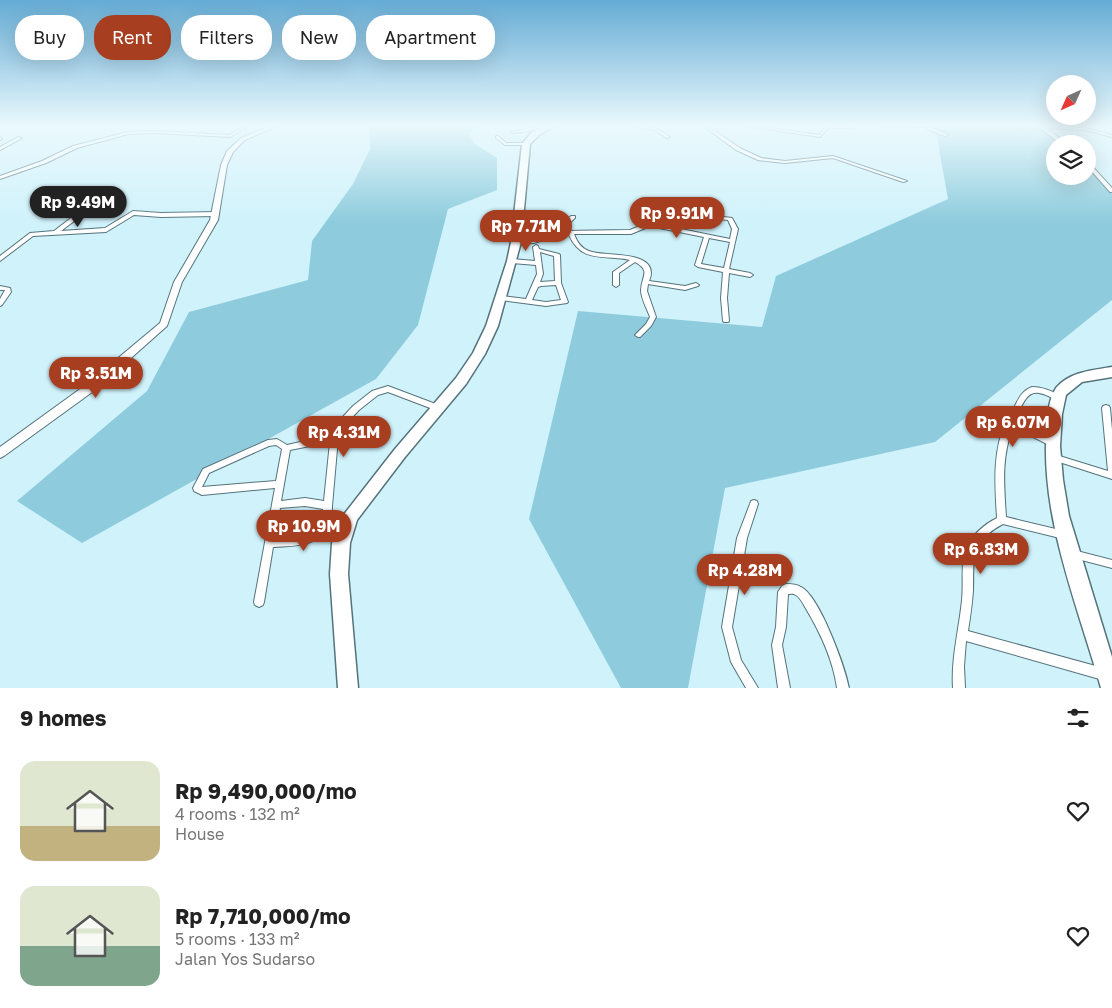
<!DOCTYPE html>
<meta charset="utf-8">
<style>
:root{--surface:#fff;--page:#f2f2f2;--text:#222;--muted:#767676;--accent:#a63e1f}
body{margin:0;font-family:"Golos Text",sans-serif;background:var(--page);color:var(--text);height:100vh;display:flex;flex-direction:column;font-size:19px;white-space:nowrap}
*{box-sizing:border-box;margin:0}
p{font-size:16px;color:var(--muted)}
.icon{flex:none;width:28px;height:28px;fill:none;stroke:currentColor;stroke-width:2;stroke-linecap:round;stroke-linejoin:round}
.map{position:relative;height:688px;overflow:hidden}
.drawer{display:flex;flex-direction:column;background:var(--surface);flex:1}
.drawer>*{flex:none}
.banner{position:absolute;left:15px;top:15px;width:500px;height:45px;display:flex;gap:10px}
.needle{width:32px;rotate:225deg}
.tools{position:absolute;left:1046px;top:75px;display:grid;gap:10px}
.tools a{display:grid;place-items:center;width:50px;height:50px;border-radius:50%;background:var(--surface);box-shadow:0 5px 20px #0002;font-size:25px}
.price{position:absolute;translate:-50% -42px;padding:0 11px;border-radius:18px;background:var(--accent);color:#fff;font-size:16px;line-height:32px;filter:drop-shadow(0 1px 2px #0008)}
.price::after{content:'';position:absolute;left:50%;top:30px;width:15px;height:11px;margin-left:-8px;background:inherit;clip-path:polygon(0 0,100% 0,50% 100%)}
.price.active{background:#222;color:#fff}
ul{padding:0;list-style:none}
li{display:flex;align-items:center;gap:15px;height:125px;padding:0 20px}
li span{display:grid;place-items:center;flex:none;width:140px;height:100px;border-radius:15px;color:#555}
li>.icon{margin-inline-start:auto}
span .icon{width:60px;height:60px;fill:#fffc;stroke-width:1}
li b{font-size:21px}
h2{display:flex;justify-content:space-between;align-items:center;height:60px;padding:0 20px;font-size:21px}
.tag{padding:0 18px;border-radius:20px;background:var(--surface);box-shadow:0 5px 20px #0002;font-size:18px;line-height:45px}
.tag.active{background:var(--accent);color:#fff}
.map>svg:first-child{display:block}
.green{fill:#8eccdd}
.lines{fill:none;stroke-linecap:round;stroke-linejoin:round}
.street-casing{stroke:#55737b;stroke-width:2}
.secondary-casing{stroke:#55737b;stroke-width:2}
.highway-casing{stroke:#55737b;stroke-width:3}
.street{fill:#fff;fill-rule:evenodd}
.secondary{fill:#fff;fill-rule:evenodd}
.highway{fill:#fff;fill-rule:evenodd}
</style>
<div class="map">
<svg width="1112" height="688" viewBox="0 0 1112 688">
<rect width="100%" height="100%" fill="#d0f2fb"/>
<g class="green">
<polygon points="369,125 478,125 469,134 475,144 497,158 497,190 448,209 418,325 376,379 82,543 17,501 147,391 189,312 308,280 312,241 353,184 370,149"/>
<polygon points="930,125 1035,125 1059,144 1055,144 1055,176 1088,176 1088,167 1112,187 1112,300 935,442 725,488 688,688 621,688 529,519 578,311 762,327 776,276 948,199 935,126"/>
</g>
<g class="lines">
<defs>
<g id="street">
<polygon points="247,125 251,125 230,137 156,133 128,134 77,148 46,163 0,179 0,176 42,161 73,146 128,132 156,131 229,135"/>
<polygon points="544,125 549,125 529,131 513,133 511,132"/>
<path d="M628 125C643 123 658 128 670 137L667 138 654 130Z"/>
<polygon points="702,125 706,125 740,148 761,158 785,161 833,156 907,181 903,182 833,158 785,163 758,160 736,150"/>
<polygon points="743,125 750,125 819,135 827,126 859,125 853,128 828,128 820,137 745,126"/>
<polygon points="870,125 934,125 934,127 930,127 948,135 945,136 927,129 927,127 872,126"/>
<polygon points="1040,125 1085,128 1112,135 1112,137 1085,130 1047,128 1066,144 1061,144 1040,128"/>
<polygon points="496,136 498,136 506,143 526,143 528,144 526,145 505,145 496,138"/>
<polygon points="0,137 2,139 0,140"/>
<polygon points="18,137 22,138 0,150 0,147"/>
<polygon points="1088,164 1090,164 1112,188 1112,192 1110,192 1088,167"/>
<polygon points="76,204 104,206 107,208 104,210 90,209 61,231 105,228 133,211 161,213 216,212 219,214 216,216 161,217 134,215 106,232 33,236 0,261 0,256 30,233 54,231 84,208 74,207 74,205"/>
<path d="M676 211 732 218 738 229 729 269 750 273 753 275 750 277 729 273 727 298 729 321 728 322H724L723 321 721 298 723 272 698 267 695 265 704 237 654 227H648L631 234H574C577 242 581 248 589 251 603 257 651 250 651 273 651 276 650 278 649 281L685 286 696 283 699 285 698 286 685 290 648 284 647 291 656 317 651 326 640 337H638L635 335 646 324 650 317C647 309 641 298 641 290 642 275 651 271 635 262L619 273V285L616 287 613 285V272L630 260C604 254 582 264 569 235L557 234 550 238 534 243 516 244 513 242C519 239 527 240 533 239 549 237 560 227 571 216H575V218L561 231 630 230 647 223H654L666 226 671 213ZM675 215 728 220 732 229 730 239 671 227ZM709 238 730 242 724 268 701 264Z"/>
<path d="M536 245 538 246 539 249 559 254 560 255 561 283 568 302 567 303 546 306 501 300 498 298 501 296 526 299 537 274 536 265 512 263 509 261 512 259 535 261 533 247ZM540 252 554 256 555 281 540 282 543 274ZM556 285 561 300 546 302 532 300 538 287 541 286Z"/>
<polygon points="0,286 10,288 11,292 2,305 0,306 0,299 5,290 0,290"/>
<path d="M388 386 441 406 442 408 441 410 438 411 388 392 378 395 359 410 345 425 338 438 332 506V512L353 514 355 517 353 520 350 521 332 520C322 546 298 546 273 547L264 602 263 605 259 607 255 605 254 602 275 488 202 495 194 491 193 488 203 469 268 440 277 439 287 445 331 435 339 421 353 406 372 391ZM330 442 324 501 305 498 281 501 290 450ZM276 445 282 449 276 481 202 487 209 473 269 446ZM305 506 323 509C323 539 298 537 275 539L280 508Z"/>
<path d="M1032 387C1043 387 1052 391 1061 396L1062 398 1061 400 1058 401C1052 398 1046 394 1039 393 1025 390 1020 411 1015 421L1055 441 1056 443 1055 445 1052 446 1049 445 1013 427C1001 458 1004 485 1006 517L1064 531 1067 532 1069 535 1067 538 1064 539 1003 524C969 542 974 559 973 591 972 605 970 618 968 631L1103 668 1107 670 1109 674 1107 678 1103 680 966 641 964 666 965 688H953C951 658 959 630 962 600 964 582 960 563 967 547 973 534 985 524 997 518 995 485 992 450 1007 420 1009 417 1011 414 1013 410 1018 400 1021 391 1032 387Z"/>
<polygon points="1106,405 1109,406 1110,408 1112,430 1112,479 1050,459 1049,457 1050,455 1053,454 1108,471 1102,408 1103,406"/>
<polygon points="754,500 757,501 758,504 747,538 732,627 741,660 758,688 746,688 731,662 722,627 737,538 750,504 751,501"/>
<polygon points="1073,550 1112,560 1112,568 1070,557 1068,554 1070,551"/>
<path d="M786 584C791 584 796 584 801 587 820 597 845 667 849 688H837C833 659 820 632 805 607 803 603 799 597 796 595 793 593 790 594 788 594L786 627 782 645 790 688H778L772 645 776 627 778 592 782 586Z"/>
</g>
<polygon id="secondary" points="272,125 279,125 245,140 233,152 227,165 218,220 182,282 167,326 95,390 4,456 0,458 0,447 87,384 160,323 174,282 210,220 221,165 227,151 241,138"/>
<g id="highway">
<polygon points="547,125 556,125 539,135 530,144 521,242 498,326 485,354 466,384 405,457 357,520 350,543 348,574 358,688 338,688 330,574 332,543 342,517 395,449 456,378 473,353 486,326 507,261 511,242 522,144 533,131"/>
<path d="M1112 367V377L1082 382 1066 395 1062 414 1060 446 1063 480 1069 516 1112 657V688H1101C1077 603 1039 515 1047 425 1048 412 1049 399 1056 388 1069 372 1093 370 1112 367Z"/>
</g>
</defs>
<use href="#street" class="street-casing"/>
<use href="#secondary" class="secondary-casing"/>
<use href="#highway" class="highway-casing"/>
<use href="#street" class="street"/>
<use href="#secondary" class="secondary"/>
<use href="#highway" class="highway"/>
</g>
<linearGradient id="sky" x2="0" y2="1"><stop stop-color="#65abd4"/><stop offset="0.57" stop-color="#eaf9fd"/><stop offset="1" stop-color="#eaf9fd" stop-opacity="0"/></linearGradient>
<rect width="1112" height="221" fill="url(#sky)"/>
</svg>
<div class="tools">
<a><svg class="needle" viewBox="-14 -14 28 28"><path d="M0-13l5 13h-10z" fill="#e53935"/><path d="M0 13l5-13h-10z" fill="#767676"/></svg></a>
<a><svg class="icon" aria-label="layers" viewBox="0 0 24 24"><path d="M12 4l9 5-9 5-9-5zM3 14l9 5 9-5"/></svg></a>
</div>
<b class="price active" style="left:78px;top:228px">Rp 9.49M</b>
<b class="price" style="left:677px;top:239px">Rp 9.91M</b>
<b class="price" style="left:526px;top:252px">Rp 7.71M</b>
<b class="price" style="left:96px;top:399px">Rp 3.51M</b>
<b class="price" style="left:1013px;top:448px">Rp 6.07M</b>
<b class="price" style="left:344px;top:458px">Rp 4.31M</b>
<b class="price" style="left:304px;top:552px">Rp 10.9M</b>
<b class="price" style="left:981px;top:575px">Rp 6.83M</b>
<b class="price" style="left:745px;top:596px">Rp 4.28M</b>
<div class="banner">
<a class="tag">Buy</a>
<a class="tag active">Rent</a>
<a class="tag">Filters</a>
<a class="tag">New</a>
<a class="tag">Apartment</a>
</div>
</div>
<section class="drawer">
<h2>9 homes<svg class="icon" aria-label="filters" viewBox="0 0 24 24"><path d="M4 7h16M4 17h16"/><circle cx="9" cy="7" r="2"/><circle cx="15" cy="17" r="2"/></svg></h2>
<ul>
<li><span style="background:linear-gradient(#dfe7d0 65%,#c2b280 0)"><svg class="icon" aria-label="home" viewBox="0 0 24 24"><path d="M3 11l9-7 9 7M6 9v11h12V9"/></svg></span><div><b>Rp 9,490,000/mo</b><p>4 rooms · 132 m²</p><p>House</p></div><svg class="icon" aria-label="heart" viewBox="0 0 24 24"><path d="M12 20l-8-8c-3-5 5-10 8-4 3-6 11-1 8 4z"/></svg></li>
<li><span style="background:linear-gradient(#dfe7d0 60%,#7fa58c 0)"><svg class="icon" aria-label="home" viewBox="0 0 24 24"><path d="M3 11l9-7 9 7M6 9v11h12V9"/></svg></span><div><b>Rp 7,710,000/mo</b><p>5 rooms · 133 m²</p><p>Jalan Yos Sudarso</p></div><svg class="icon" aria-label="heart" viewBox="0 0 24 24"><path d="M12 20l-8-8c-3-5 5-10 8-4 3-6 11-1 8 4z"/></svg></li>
</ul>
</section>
